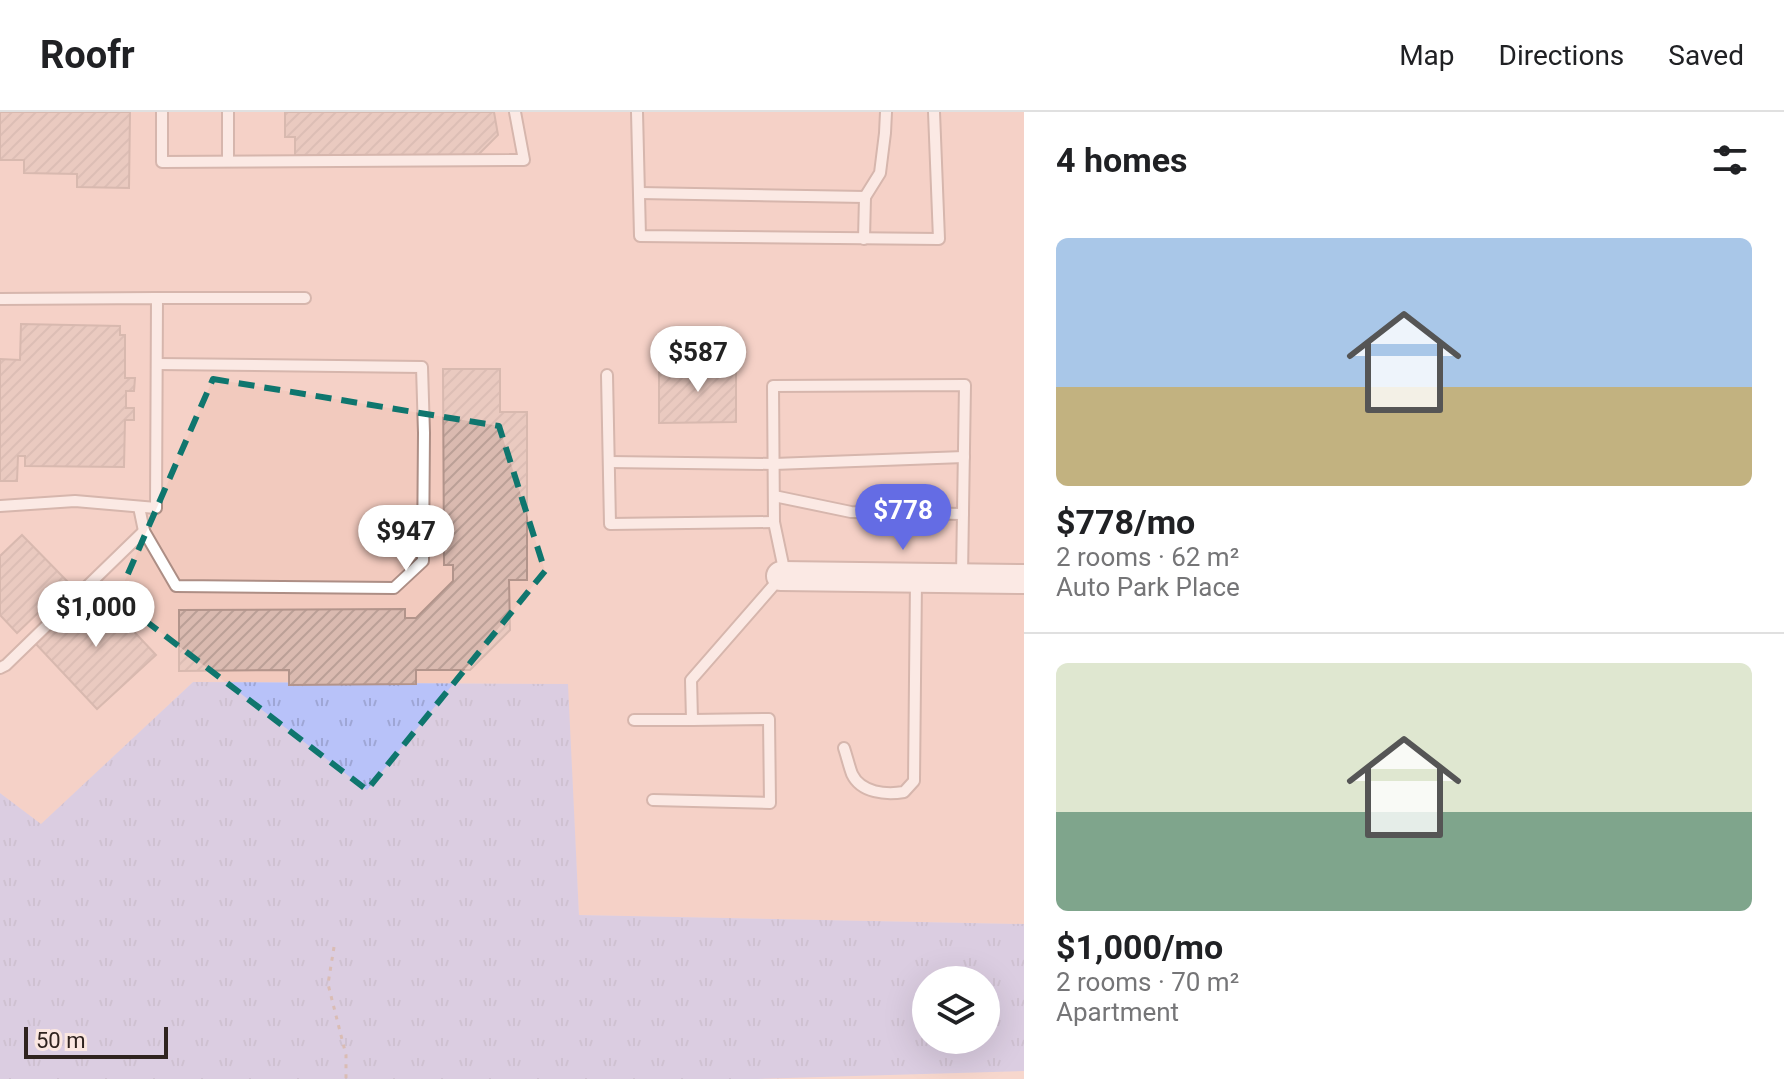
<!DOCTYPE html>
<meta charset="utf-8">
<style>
:root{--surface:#fff;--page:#f2f2f2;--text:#202124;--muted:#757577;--line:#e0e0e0;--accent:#646ce4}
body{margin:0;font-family:Roboto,sans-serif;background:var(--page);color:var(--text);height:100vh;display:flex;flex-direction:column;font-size:30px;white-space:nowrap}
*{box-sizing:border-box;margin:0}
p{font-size:26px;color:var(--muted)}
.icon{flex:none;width:44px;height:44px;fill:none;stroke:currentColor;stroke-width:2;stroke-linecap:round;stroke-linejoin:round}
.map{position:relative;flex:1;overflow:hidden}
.side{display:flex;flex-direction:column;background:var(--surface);width:760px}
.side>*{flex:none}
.fabs{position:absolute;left:912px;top:854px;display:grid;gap:16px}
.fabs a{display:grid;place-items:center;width:88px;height:88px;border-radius:50%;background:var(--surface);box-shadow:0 8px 32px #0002;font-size:40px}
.scale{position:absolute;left:24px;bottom:20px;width:144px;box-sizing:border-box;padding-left:8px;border:4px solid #2f231f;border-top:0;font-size:22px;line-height:28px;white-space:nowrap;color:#2f231f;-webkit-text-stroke:6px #fbe7e1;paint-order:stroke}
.price{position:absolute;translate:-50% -68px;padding:0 18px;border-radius:28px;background:#fff;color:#222;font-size:26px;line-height:52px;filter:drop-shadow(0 2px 4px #0008)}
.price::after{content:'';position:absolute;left:50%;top:48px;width:24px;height:18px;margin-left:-12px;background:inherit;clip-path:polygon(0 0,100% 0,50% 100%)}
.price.on{background:var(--accent);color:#fff}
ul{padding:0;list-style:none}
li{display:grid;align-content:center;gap:16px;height:424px;padding:0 32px}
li+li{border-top:2px solid var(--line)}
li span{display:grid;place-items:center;height:248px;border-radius:12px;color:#555}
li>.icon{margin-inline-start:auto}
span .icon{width:144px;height:144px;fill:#fffc;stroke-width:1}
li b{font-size:34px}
h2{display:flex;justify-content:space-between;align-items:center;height:96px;padding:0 32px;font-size:34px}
header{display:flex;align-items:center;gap:48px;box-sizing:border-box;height:112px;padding:0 40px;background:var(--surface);border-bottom:2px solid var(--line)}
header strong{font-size:38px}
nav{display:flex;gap:44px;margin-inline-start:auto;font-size:28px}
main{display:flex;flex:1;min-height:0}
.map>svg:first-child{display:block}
.built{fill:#f2cabe}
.grass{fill:url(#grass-tufts);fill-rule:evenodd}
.building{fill:url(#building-hatch);stroke:#b2948b;stroke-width:2}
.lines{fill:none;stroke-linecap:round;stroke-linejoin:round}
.lane-casing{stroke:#ad8e85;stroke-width:14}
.secondary-casing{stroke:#ad8e85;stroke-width:32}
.path{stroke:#b59c94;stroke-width:3;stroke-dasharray:4 6;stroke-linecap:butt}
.lane{stroke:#fff;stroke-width:10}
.secondary{stroke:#fff;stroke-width:28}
.marked{fill:none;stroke:#0f766e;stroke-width:6;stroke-dasharray:16 10;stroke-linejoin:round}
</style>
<header>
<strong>Roofr</strong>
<nav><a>Map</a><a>Directions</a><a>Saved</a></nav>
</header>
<main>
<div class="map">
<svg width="1024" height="967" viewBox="0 0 1024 967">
<defs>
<pattern id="grass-tufts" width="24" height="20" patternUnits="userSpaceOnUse" patternTransform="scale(2)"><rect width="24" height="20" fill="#b8c2f9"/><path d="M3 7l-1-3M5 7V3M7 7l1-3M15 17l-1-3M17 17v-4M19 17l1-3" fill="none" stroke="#9ea6d5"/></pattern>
<pattern id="building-hatch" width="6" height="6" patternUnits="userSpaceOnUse" patternTransform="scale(2)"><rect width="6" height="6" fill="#dabab0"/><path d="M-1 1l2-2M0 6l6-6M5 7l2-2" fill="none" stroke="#bba097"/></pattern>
</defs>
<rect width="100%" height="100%" fill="#f7d7cd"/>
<polygon class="built" points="0,0 1024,0 1024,812 579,803 567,572 193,570 41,713 0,681"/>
<path class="grass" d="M193 570 568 572 579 803 1024 812V959L757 967H0V681L41 712ZM926 868H986V928H926Z"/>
<g class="building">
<polygon points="0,0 130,0 129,76 77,75 77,62 24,61 24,48 0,48"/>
<polygon points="285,0 494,0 498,23 476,45 295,43 295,25 285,25"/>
<polygon points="21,212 120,214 120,223 125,223 125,266 135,266 134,279 126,279 126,296 134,296 134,308 125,308 124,355 25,354 25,344 18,344 17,369 0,369 0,247 20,248"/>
<polygon points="736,254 736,310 659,311 659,255"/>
<polygon points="443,257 500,257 500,300 527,300 527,468 509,468 510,518 470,558 416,558 416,572 289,573 289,558 179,559 179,498 405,497 405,506 416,506 453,469 453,453 444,453"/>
<polygon points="22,423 69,471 17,521 0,503 0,444"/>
<polygon points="94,477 156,543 97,597 35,531"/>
</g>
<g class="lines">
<defs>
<g id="lane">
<polyline points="162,0 162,50 524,48 515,0"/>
<polyline points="637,0 640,124 939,127 934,0"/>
<polyline points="228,49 228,0"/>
<polyline points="640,81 865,85 880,61 885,21 886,0"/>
<polyline points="864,127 865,85"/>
<polyline points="157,186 305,186"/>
<polyline points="0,187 157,186 156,396 75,389 0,394"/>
<polyline points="607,263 610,412 774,410"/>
<polyline points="609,350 774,352 964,345"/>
<polyline points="774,384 851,400 963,402"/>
<polyline points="139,395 144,419 176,474 394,476 423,449 424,321 422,255 157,252"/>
<polyline points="785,462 774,410 773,274 965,273 962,463"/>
<polyline points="0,556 6,553 144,419"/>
<polyline points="634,608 692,608"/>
<path d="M844 636C847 645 849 654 852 662 861 681 886 683 904 680L914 669 916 468"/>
<polyline points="653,688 770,691 769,607 692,608 691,568 780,466"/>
</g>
<polyline id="secondary" points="781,464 1024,467"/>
</defs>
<use href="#lane" class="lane-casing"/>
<use href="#secondary" class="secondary-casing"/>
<polyline class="path" points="334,835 328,872 346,943 346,967"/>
<use href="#lane" class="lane"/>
<use href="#secondary" class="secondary"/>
</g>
<path d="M0 0H1024V967H0ZM213 267 499 314 545 459 367 678 117 487Z" fill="#f7d7cd" fill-opacity=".55" fill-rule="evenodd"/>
<path class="marked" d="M213 267 499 314 545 459 367 678 117 487Z"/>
</svg>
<div class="fabs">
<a><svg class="icon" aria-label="layers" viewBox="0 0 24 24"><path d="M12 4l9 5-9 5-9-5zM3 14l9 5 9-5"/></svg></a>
</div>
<div class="scale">50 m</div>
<b class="price" style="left:698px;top:282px">$587</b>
<b class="price on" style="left:903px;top:440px">$778</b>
<b class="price" style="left:406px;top:461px">$947</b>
<b class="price" style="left:96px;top:537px">$1,000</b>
</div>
<section class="side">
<h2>4 homes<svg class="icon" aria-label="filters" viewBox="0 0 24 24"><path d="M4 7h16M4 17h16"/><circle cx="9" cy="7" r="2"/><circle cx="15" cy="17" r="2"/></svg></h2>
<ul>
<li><span style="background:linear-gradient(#a9c7e8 60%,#c2b280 0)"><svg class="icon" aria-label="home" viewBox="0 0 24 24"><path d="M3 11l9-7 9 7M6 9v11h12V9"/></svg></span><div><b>$778/mo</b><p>2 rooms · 62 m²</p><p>Auto Park Place</p></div></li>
<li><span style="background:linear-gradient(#dfe7d0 60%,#7fa58c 0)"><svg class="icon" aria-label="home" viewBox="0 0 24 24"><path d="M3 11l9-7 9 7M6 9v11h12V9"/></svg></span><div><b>$1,000/mo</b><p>2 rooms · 70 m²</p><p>Apartment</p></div></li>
</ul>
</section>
</main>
